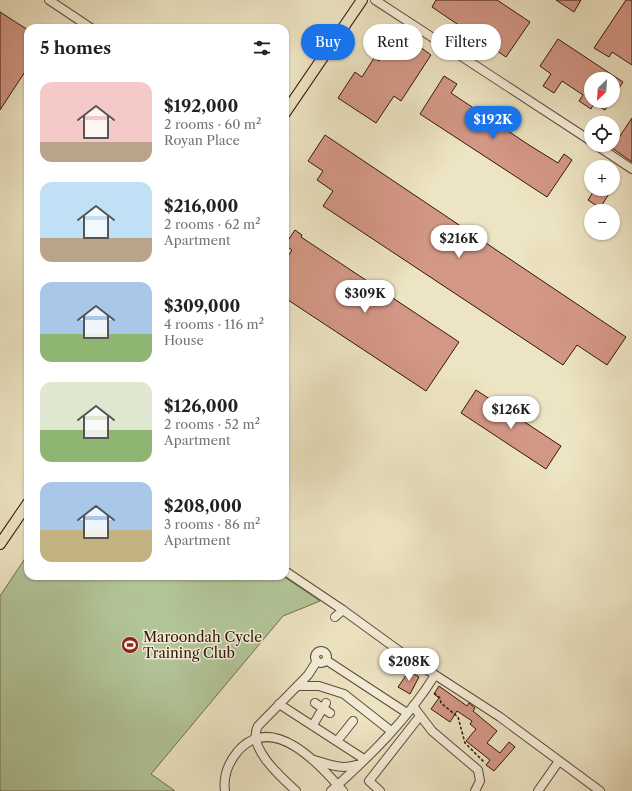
<!DOCTYPE html>
<meta charset="utf-8">
<style>
:root{--surface:#fff;--page:#f6f6f6;--text:#202124;--muted:#757577;--accent:#1a73e8}
body{margin:0;font-family:"Libre Caslon Text",serif;background:var(--page);color:var(--text);height:100vh;display:flex;flex-direction:column;font-size:15px;white-space:nowrap}
*{box-sizing:border-box;margin:0}
p{font-size:13px;color:var(--muted)}
.icon{flex:none;width:22px;height:22px;fill:none;stroke:currentColor;stroke-width:2;stroke-linecap:round;stroke-linejoin:round}
.map{position:relative;flex:1;overflow:hidden}
.sheet{position:absolute;left:24px;top:24px;width:265px;height:556px;display:flex;flex-direction:column;background:var(--surface);border-radius:12px;box-shadow:0 1px 3px #0004}
.sheet>*{flex:none}
.banner{position:absolute;left:301px;top:24px;width:271px;height:36px;display:flex;gap:8px}
.needle{width:26px;rotate:205deg}
.controls{position:absolute;left:584px;top:72px;display:grid;gap:8px}
.controls a{display:grid;place-items:center;width:36px;height:36px;border-radius:50%;background:var(--surface);box-shadow:0 1px 3px #0004;font-size:20px}
.price{position:absolute;translate:-50% -34px;padding:0 9px;border-radius:14px;background:#fff;color:#222;font-size:13px;line-height:26px;filter:drop-shadow(0 1px 2px #0008)}
.price::after{content:'';position:absolute;left:50%;top:24px;width:12px;height:9px;margin-left:-6px;background:inherit;clip-path:polygon(0 0,100% 0,50% 100%)}
.price.selected{background:var(--accent);color:#fff}
ul{padding:0;list-style:none}
li{display:flex;align-items:center;gap:12px;height:100px;padding:0 16px}
li span{display:grid;place-items:center;flex:none;width:112px;height:80px;border-radius:12px;color:#555}
li>.icon{margin-inline-start:auto}
span .icon{width:48px;height:48px;fill:#fffc;stroke-width:1}
li b{font-size:17px}
h2{display:flex;justify-content:space-between;align-items:center;height:48px;padding:0 16px;font-size:17px}
.chip{padding:0 14px;border-radius:18px;background:var(--surface);box-shadow:0 1px 3px #0004;font-size:14px;line-height:36px}
.chip.selected{background:var(--accent);color:#fff}
.map>svg:first-child{display:block}
.green{fill:#b2c598;stroke:#726e51}
.building{fill:#d39785;stroke:#33160a}
.lines{fill:none;stroke-linecap:round;stroke-linejoin:round}
.minor-casing{stroke:#624a38;stroke-width:10}
.major-casing{stroke:#33160a;stroke-width:12}
.path{stroke:#33160a;stroke-width:1.5;stroke-dasharray:3 2;stroke-linecap:butt}
.minor{stroke:#f3edd8;stroke-width:8}
.major{stroke:#ede4c3;stroke-width:10}
.labels{text-anchor:middle;dominant-baseline:central;stroke-width:3;stroke-linejoin:round;paint-order:stroke}
.poi-label{font-size:14px;fill:#33160a;stroke:#f3edd8;text-anchor:start}
</style>
<div class="map">
<svg width="632" height="791" viewBox="0 0 632 791">
<rect width="100%" height="100%" fill="#ede4c3"/>
<filter id="stains"><feTurbulence type="fractalNoise" baseFrequency=".005" numOctaves="4"/><feColorMatrix values="0 0 0 0 .2 0 0 0 0 .09 0 0 0 0 .02 0 0 0 .5 -.17"/></filter>
<radialGradient id="worn" r=".72"><stop offset=".6" stop-color="#630" stop-opacity="0"/><stop offset="1" stop-color="#630" stop-opacity=".3"/></radialGradient>
<polygon class="green" points="28,554 28,576 283,576 320,601 283,616 151,774 175,791 0,791 0,596"/>
<g class="building">
<polygon points="436,0 497,0 530,22 506,57 432,7"/>
<polygon points="556,0 581,0 574,12"/>
<polygon points="626,0 632,0 632,65 612,52 609,57 594,48"/>
<polygon points="0,12 28,30 28,67 0,110"/>
<polygon points="393,27 431,55 401,101 394,96 376,123 338,98 355,72 362,77 374,58 379,61 389,46 383,42"/>
<polygon points="558,39 623,82 613,97 613,79 591,79 591,101 610,101 605,110 594,103 591,109 579,101 583,95 562,81 554,93 543,86 551,74 540,66"/>
<polygon points="444,76 457,84 451,93 529,145 558,163 564,154 572,160 547,197 420,114"/>
<polygon points="632,118 632,162 612,148"/>
<polygon points="325,135 626,337 607,365 577,345 563,365 323,206 333,191 317,180 323,171 308,161"/>
<polygon points="595,189 612,189 600,208 588,200"/>
<polygon points="295,230 302,235 301,237 459,342 426,391 285,298 285,261 292,250 285,245"/>
<polygon points="476,390 561,446 546,469 461,413"/>
<polygon points="409,671 419,677 410,694 398,687"/>
<polygon points="439,686 467,706 469,703 475,708 473,711 497,731 487,743 500,753 509,742 515,747 494,771 486,765 490,760 466,741 476,729 470,724 472,721 457,711 450,722 431,709 439,698 434,694"/>
</g>
<g class="lines">
<defs>
<g id="minor">
<polyline points="49,0 91,28"/>
<polyline points="375,0 591,141"/>
<polyline points="596,145 632,169"/>
<polyline points="285,571 343,610 409,658 500,717 600,791"/>
<polyline points="335,617 343,610"/>
<circle cx="321" cy="657" r="6"/>
<polyline points="326,660 407,713"/>
<polyline points="298,686 319,686 344,694 391,731"/>
<polyline points="315,703 330,713"/>
<polyline points="279,704 364,759"/>
<polyline points="413,706 432,731 478,770 480,781 475,791"/>
<polyline points="313,725 326,703"/>
<polyline points="337,741 353,721"/>
<path d="M314 760C329 764 340 770 356 765"/>
<path d="M225 791C223 776 228 763 238 751 273 712 319 764 343 791"/>
<path d="M296 791C282 778 246 747 258 726L308 675 317 661"/>
<path d="M331 791C369 757 408 719 435 675"/>
<polyline points="380,791 369,781 420,716"/>
<polyline points="538,791 559,761"/>
</g>
<g id="major">
<polyline points="285,113 362,0"/>
<polyline points="0,544 28,503"/>
</g>
</defs>
<use href="#minor" class="minor-casing"/>
<use href="#major" class="major-casing"/>
<polyline class="path" points="434,693 440,698 441,703 458,717 465,743 485,763"/>
<use href="#minor" class="minor"/>
<use href="#major" class="major"/>
</g>
<defs>
<symbol id="stadium-disc" viewBox="-11 -11 22 22"><circle r="9.5" fill="#8f2418" stroke="#f3edd8"/><path d="M0-5a6.5 5 0 1 0 0 10a6.5 5 0 1 0 0-10ZM-3.5-1.8h7v3.6h-7Z" fill="#fff"/></symbol>
</defs>
<g fill-rule="evenodd">
<use href="#stadium-disc" x="120" y="635" width="20" height="20"/>
</g>
<g class="labels">
<g class="poi-label">
<text x="143" y="637">Maroondah Cycle<tspan x="143" dy="16">Training Club</tspan></text>
</g>
</g>
<rect width="100%" height="100%" filter="url(#stains)"/>
<rect width="100%" height="100%" fill="url(#worn)"/>
</svg>
<div class="controls">
<a><svg class="needle" viewBox="-14 -14 28 28"><path d="M0-13l5 13h-10z" fill="#e53935"/><path d="M0 13l5-13h-10z" fill="#757577"/></svg></a>
<a><svg class="icon" aria-label="locate" viewBox="0 0 24 24"><circle cx="12" cy="12" r="6"/><path d="M12 2v4M12 18v4M2 12h4M18 12h4"/></svg></a>
<a>+</a>
<a>−</a>
</div>
<b class="price selected" style="left:493px;top:140px">$192K</b>
<b class="price" style="left:459px;top:259px">$216K</b>
<b class="price" style="left:365px;top:314px">$309K</b>
<b class="price" style="left:511px;top:430px">$126K</b>
<b class="price" style="left:409px;top:682px">$208K</b>
<div class="banner">
<a class="chip selected">Buy</a>
<a class="chip">Rent</a>
<a class="chip">Filters</a>
</div>
<section class="sheet">
<h2>5 homes<svg class="icon" aria-label="filters" viewBox="0 0 24 24"><path d="M4 7h16M4 17h16"/><circle cx="9" cy="7" r="2"/><circle cx="15" cy="17" r="2"/></svg></h2>
<ul>
<li><span style="background:linear-gradient(#f6c9c9 75%,#b9a48a 0)"><svg class="icon" aria-label="home" viewBox="0 0 24 24"><path d="M3 11l9-7 9 7M6 9v11h12V9"/></svg></span><div><b>$192,000</b><p>2 rooms · 60 m²</p><p>Royan Place</p></div></li>
<li><span style="background:linear-gradient(#bfe0f5 70%,#b9a48a 0)"><svg class="icon" aria-label="home" viewBox="0 0 24 24"><path d="M3 11l9-7 9 7M6 9v11h12V9"/></svg></span><div><b>$216,000</b><p>2 rooms · 62 m²</p><p>Apartment</p></div></li>
<li><span style="background:linear-gradient(#a9c7e8 65%,#8fb573 0)"><svg class="icon" aria-label="home" viewBox="0 0 24 24"><path d="M3 11l9-7 9 7M6 9v11h12V9"/></svg></span><div><b>$309,000</b><p>4 rooms · 116 m²</p><p>House</p></div></li>
<li><span style="background:linear-gradient(#dfe7d0 60%,#8fb573 0)"><svg class="icon" aria-label="home" viewBox="0 0 24 24"><path d="M3 11l9-7 9 7M6 9v11h12V9"/></svg></span><div><b>$126,000</b><p>2 rooms · 52 m²</p><p>Apartment</p></div></li>
<li><span style="background:linear-gradient(#a9c7e8 60%,#c2b280 0)"><svg class="icon" aria-label="home" viewBox="0 0 24 24"><path d="M3 11l9-7 9 7M6 9v11h12V9"/></svg></span><div><b>$208,000</b><p>3 rooms · 86 m²</p><p>Apartment</p></div></li>
</ul>
</section>
</div>
